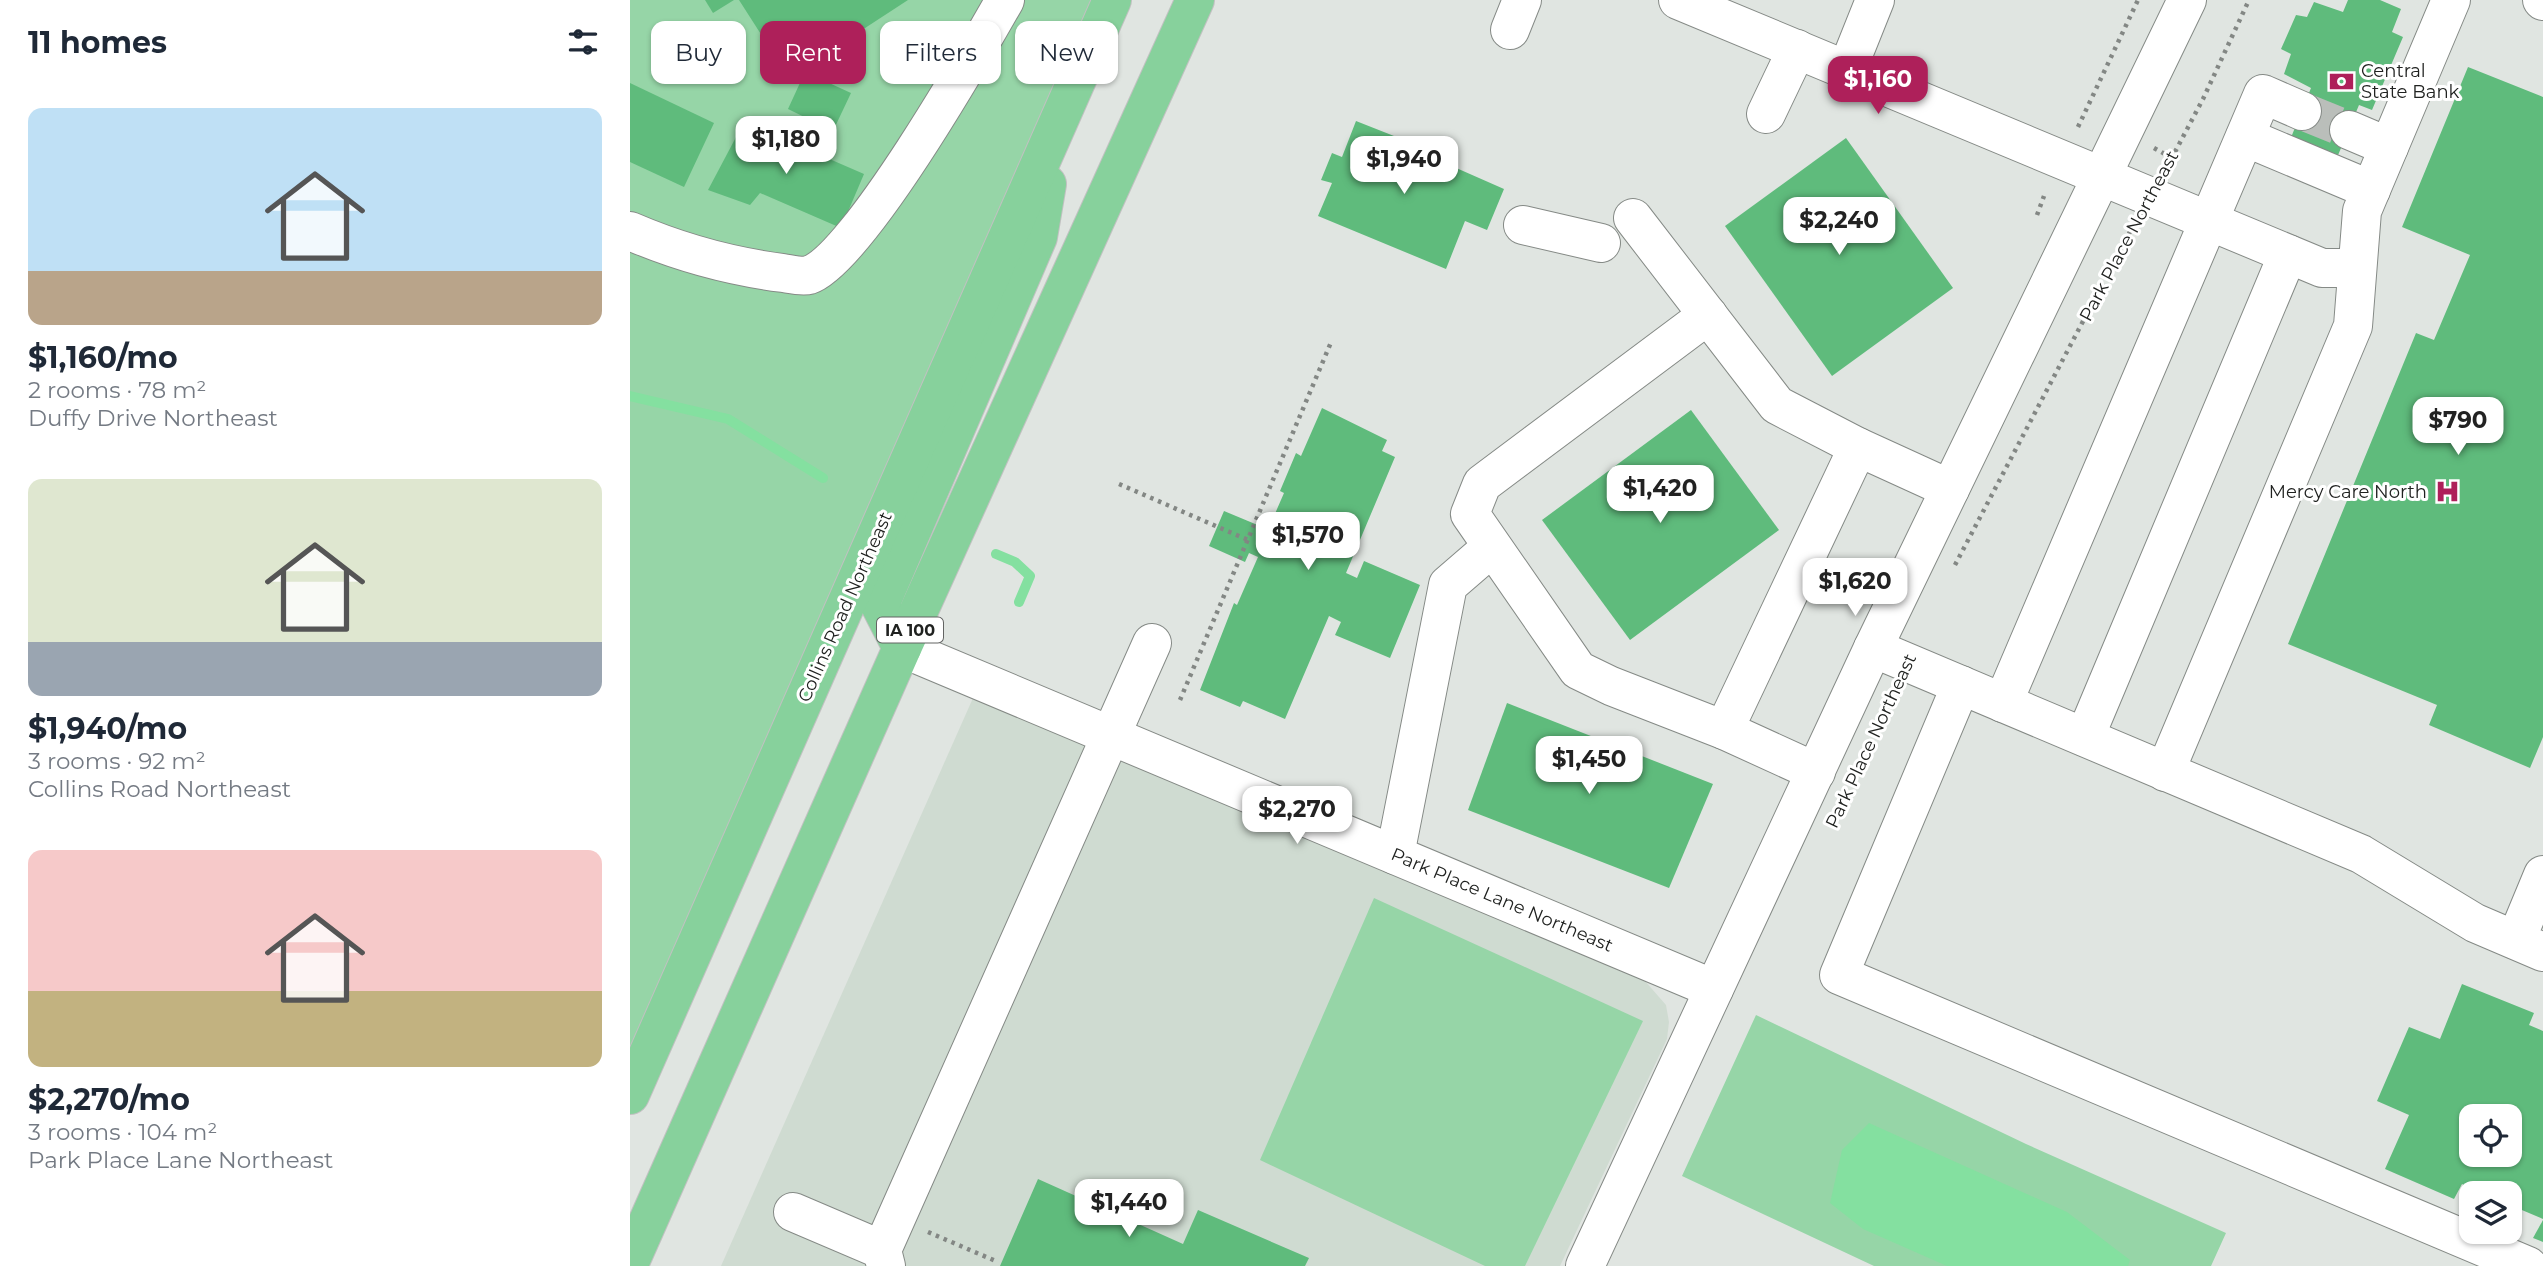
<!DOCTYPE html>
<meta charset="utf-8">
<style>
:root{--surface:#fff;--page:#f2f2f3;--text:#1f2937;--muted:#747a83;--accent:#ae205a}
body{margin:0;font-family:Montserrat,sans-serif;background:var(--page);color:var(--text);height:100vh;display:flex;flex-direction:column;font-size:26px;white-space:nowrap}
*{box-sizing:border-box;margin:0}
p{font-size:23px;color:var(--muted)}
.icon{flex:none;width:38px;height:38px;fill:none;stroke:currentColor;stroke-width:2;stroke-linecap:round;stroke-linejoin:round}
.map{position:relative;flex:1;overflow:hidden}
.panel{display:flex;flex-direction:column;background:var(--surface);width:630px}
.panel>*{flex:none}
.hud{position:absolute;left:21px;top:21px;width:665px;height:63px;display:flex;gap:14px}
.tools{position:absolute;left:1829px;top:1104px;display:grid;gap:14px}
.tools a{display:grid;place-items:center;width:63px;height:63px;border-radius:14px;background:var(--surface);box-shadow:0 2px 5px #0004;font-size:35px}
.price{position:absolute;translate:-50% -60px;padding:0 16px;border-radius:14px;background:#fff;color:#222;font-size:23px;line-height:46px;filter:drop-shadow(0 2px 4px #0008)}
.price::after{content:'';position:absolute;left:50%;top:42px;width:21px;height:16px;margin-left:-10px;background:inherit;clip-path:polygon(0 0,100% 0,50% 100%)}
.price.on{background:var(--accent);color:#fff}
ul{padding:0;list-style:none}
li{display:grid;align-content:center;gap:14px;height:371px;padding:0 28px}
li span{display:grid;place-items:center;height:217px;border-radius:14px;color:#555}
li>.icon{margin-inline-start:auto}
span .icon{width:126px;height:126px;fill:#fffc;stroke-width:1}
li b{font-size:30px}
h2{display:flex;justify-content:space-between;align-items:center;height:84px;padding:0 28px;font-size:30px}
.tag{padding:0 24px;border-radius:14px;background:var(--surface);box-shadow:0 2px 5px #0004;font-size:24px;line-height:63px}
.tag.on{background:var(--accent);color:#fff}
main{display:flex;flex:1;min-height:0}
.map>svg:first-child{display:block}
.built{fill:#cfdbd1}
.green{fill:#96d5a7}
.water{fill:#84e0a0}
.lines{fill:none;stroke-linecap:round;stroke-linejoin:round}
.stream{stroke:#84e0a0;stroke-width:10}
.building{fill:#5fbb7c;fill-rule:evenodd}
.minor-tunnel{stroke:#babeba;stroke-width:38;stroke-dasharray:38 19;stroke-linecap:butt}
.minor-casing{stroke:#858a86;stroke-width:40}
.highway-casing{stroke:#c1c1c1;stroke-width:40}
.path{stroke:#838784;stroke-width:4.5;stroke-dasharray:3.5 5;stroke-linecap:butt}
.minor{stroke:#fff;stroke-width:38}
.highway{stroke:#87d19c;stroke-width:38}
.labels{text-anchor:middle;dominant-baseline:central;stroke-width:6;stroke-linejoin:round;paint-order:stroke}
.shield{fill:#fff;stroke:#636463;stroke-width:2}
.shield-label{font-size:16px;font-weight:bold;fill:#202220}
.poi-label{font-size:18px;fill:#202220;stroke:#fff;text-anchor:start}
.street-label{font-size:18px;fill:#202220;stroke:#fff}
</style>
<main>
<section class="panel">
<h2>11 homes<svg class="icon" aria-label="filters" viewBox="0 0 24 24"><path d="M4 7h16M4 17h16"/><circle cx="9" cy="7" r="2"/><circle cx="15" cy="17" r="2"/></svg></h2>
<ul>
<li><span style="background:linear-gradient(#bfe0f5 75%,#b9a48a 0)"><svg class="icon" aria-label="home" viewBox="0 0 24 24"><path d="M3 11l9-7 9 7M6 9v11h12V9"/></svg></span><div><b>$1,160/mo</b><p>2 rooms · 78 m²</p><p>Duffy Drive Northeast</p></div></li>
<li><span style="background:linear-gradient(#dfe7d0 75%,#9aa5b1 0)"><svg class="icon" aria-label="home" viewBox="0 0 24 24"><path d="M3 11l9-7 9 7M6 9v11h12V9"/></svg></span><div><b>$1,940/mo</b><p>3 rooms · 92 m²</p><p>Collins Road Northeast</p></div></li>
<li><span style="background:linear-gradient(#f6c9c9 65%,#c2b280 0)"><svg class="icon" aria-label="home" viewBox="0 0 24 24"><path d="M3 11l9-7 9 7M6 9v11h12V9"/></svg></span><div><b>$2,270/mo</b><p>3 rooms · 104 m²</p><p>Park Place Lane Northeast</p></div></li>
</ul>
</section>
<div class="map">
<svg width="1913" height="1266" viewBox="0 0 1913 1266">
<rect width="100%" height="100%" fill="#e0e5e1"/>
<polygon class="built" points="343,698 1015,981 1036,1005 1039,1022 1037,1039 930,1266 91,1266"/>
<g class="green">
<polygon points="0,0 482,0 0,1095"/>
<polygon points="744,898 1013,1021 895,1266 855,1266 630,1160"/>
<polygon points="1126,1015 1396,1144 1596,1233 1581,1266 1244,1266 1052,1176"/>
</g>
<polygon class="water" points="1239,1123 1437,1212 1500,1260 1498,1266 1317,1266 1233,1229 1200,1203 1212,1150"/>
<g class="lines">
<g class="stream">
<polyline points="0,396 98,419 193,478"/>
<polyline points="366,554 385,562 400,576 389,602"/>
</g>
</g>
<g class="building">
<polygon points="75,0 104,0 83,13"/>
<polygon points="109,0 278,0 186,60 161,22 134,39"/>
<polygon points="1718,0 1750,0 1771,9 1762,32 1773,37 1742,110 1729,105 1706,160 1660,140 1681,88 1654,74 1661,54 1651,49 1666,15 1677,17 1684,2 1713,12"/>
<polygon points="1838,67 1913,97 1913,737 1900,768 1799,725 1807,705 1658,644 1786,333 1804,340 1840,255 1772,227"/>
<polygon points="175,72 221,93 203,131 158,109"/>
<polygon points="0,83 84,123 54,187 0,162"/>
<polygon points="726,121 802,151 799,156 874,189 857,230 835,221 816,269 688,216 702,183 691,180 702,153 712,157"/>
<polygon points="114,122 234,174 211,228 130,193 120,205 78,190"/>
<polygon points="1216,138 1323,288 1202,376 1095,226"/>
<polygon points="692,408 757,440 752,451 765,457 716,573 727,578 734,561 790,585 760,658 705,635 711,622 699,616 655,719 613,701 610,707 570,690 604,603 607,605 628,557 619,553 615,562 579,546 594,511 630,526 626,536 634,539 654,493 650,491 666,453 671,456"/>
<polygon points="1061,410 1149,530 1000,640 912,520"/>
<polygon points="877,703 1083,784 1039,888 838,810"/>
<path d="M1832 984 1904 1013 1899 1025 1913 1031V1219L1880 1205V1194H1853L1832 1184 1824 1199 1755 1169 1779 1115 1747 1101 1779 1027 1810 1039ZM1841 1116H1880V1155H1841Z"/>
<polygon points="408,1179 553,1244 568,1210 679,1258 675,1266 370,1266"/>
<polygon points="1913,1220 1913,1242 1903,1238"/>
</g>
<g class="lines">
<polyline class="minor-tunnel" points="1672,111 1719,130"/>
<defs>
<g id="minor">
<polyline points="1048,0 1692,268 1727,268"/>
<polyline points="1912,0 1913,1"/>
<polyline points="880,30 892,0"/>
<polyline points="1217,70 1245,0"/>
<polyline points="1136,114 1167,49"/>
<polyline points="1719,130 1759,147"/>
<polyline points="1615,137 1741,190"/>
<polyline points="1003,218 1147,405 1228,447"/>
<polyline points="893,225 971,243"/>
<path d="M0 231C51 253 98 266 153 273 160 274 172 277 179 275 227 260 346 51 375 0"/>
<polyline points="1078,315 852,484 840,514 948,670 981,686 1094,730"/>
<polyline points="272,648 1084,989"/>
<polyline points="1243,648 1731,854 1845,923 1913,952"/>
<polyline points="1331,685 1209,975 1898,1266"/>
<polyline points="1373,703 1633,94 1672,111"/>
<polyline points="1455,737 1658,254"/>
<polyline points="1186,772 1094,730 1228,447 1320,489"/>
<polyline points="1535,772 1723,326 1732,211 1821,0"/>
<polyline points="765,855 818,585 862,547"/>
<polyline points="1886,940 1913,875"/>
<polyline points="163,1212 252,1250"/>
<polyline points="256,1266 252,1250 522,643"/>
<polyline points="955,1266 1243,648 1557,0"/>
</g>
<g id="highway">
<polyline points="272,648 250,605 408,237 417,184"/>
<polyline points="0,1095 482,0"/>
<polyline points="0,1262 272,648 565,0"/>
</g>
</defs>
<use href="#minor" class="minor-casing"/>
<use href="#highway" class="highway-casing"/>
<g class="path">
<polyline points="1448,127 1508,0"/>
<polyline points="1524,148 1542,158"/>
<polyline points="1537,167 1573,99 1619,0"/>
<polyline points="1407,215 1414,196"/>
<polyline points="489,484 618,540"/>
<polyline points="1325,565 1503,226"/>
<polyline points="550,700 702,340"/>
<polyline points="1254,714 1264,693"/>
<polyline points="298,1232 368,1262"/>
</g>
<use href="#minor" class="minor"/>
<use href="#highway" class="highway"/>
</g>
<defs>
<symbol id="bank-bare" viewBox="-9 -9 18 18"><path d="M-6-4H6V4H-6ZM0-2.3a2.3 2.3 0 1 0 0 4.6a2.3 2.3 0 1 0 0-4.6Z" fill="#ae205a" stroke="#fff" stroke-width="2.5" paint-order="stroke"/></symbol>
<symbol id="hospital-bare" viewBox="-9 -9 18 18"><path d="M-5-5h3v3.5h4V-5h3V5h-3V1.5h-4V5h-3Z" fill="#ae205a" stroke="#fff" stroke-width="2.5" paint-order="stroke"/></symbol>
</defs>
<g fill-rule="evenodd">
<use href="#bank-bare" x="1694" y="64" width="35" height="35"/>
<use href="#hospital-bare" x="1800" y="474" width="35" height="35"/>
</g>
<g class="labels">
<rect class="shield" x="247" y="617.5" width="66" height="25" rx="5"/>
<g class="shield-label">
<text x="280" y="630">IA 100</text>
</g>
<g class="poi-label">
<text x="1731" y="71">Central<tspan x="1731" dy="21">State Bank</tspan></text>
<text x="1797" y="492" text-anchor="end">Mercy Care North</text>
</g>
<g class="street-label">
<text transform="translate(1499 236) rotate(-62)">Park Place Northeast</text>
<text transform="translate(215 607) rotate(-66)">Collins Road Northeast</text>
<text transform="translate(1241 741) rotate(-65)">Park Place Northeast</text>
<text transform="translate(872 900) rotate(23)">Park Place Lane Northeast</text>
</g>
</g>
</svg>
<div class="tools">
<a><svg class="icon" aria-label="locate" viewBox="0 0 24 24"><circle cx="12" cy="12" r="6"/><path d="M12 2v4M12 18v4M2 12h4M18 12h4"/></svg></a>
<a><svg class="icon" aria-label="layers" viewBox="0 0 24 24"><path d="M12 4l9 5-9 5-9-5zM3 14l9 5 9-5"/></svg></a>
</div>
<b class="price on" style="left:1248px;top:116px">$1,160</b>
<b class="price" style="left:156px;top:176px">$1,180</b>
<b class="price" style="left:774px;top:196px">$1,940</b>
<b class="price" style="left:1209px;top:257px">$2,240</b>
<b class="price" style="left:1828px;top:457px">$790</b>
<b class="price" style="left:1030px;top:525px">$1,420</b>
<b class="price" style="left:678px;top:572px">$1,570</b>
<b class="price" style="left:1225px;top:618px">$1,620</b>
<b class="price" style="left:959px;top:796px">$1,450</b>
<b class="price" style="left:667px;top:846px">$2,270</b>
<b class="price" style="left:499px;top:1239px">$1,440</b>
<div class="hud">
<a class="tag">Buy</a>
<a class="tag on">Rent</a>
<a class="tag">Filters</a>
<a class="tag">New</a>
</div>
</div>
</main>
